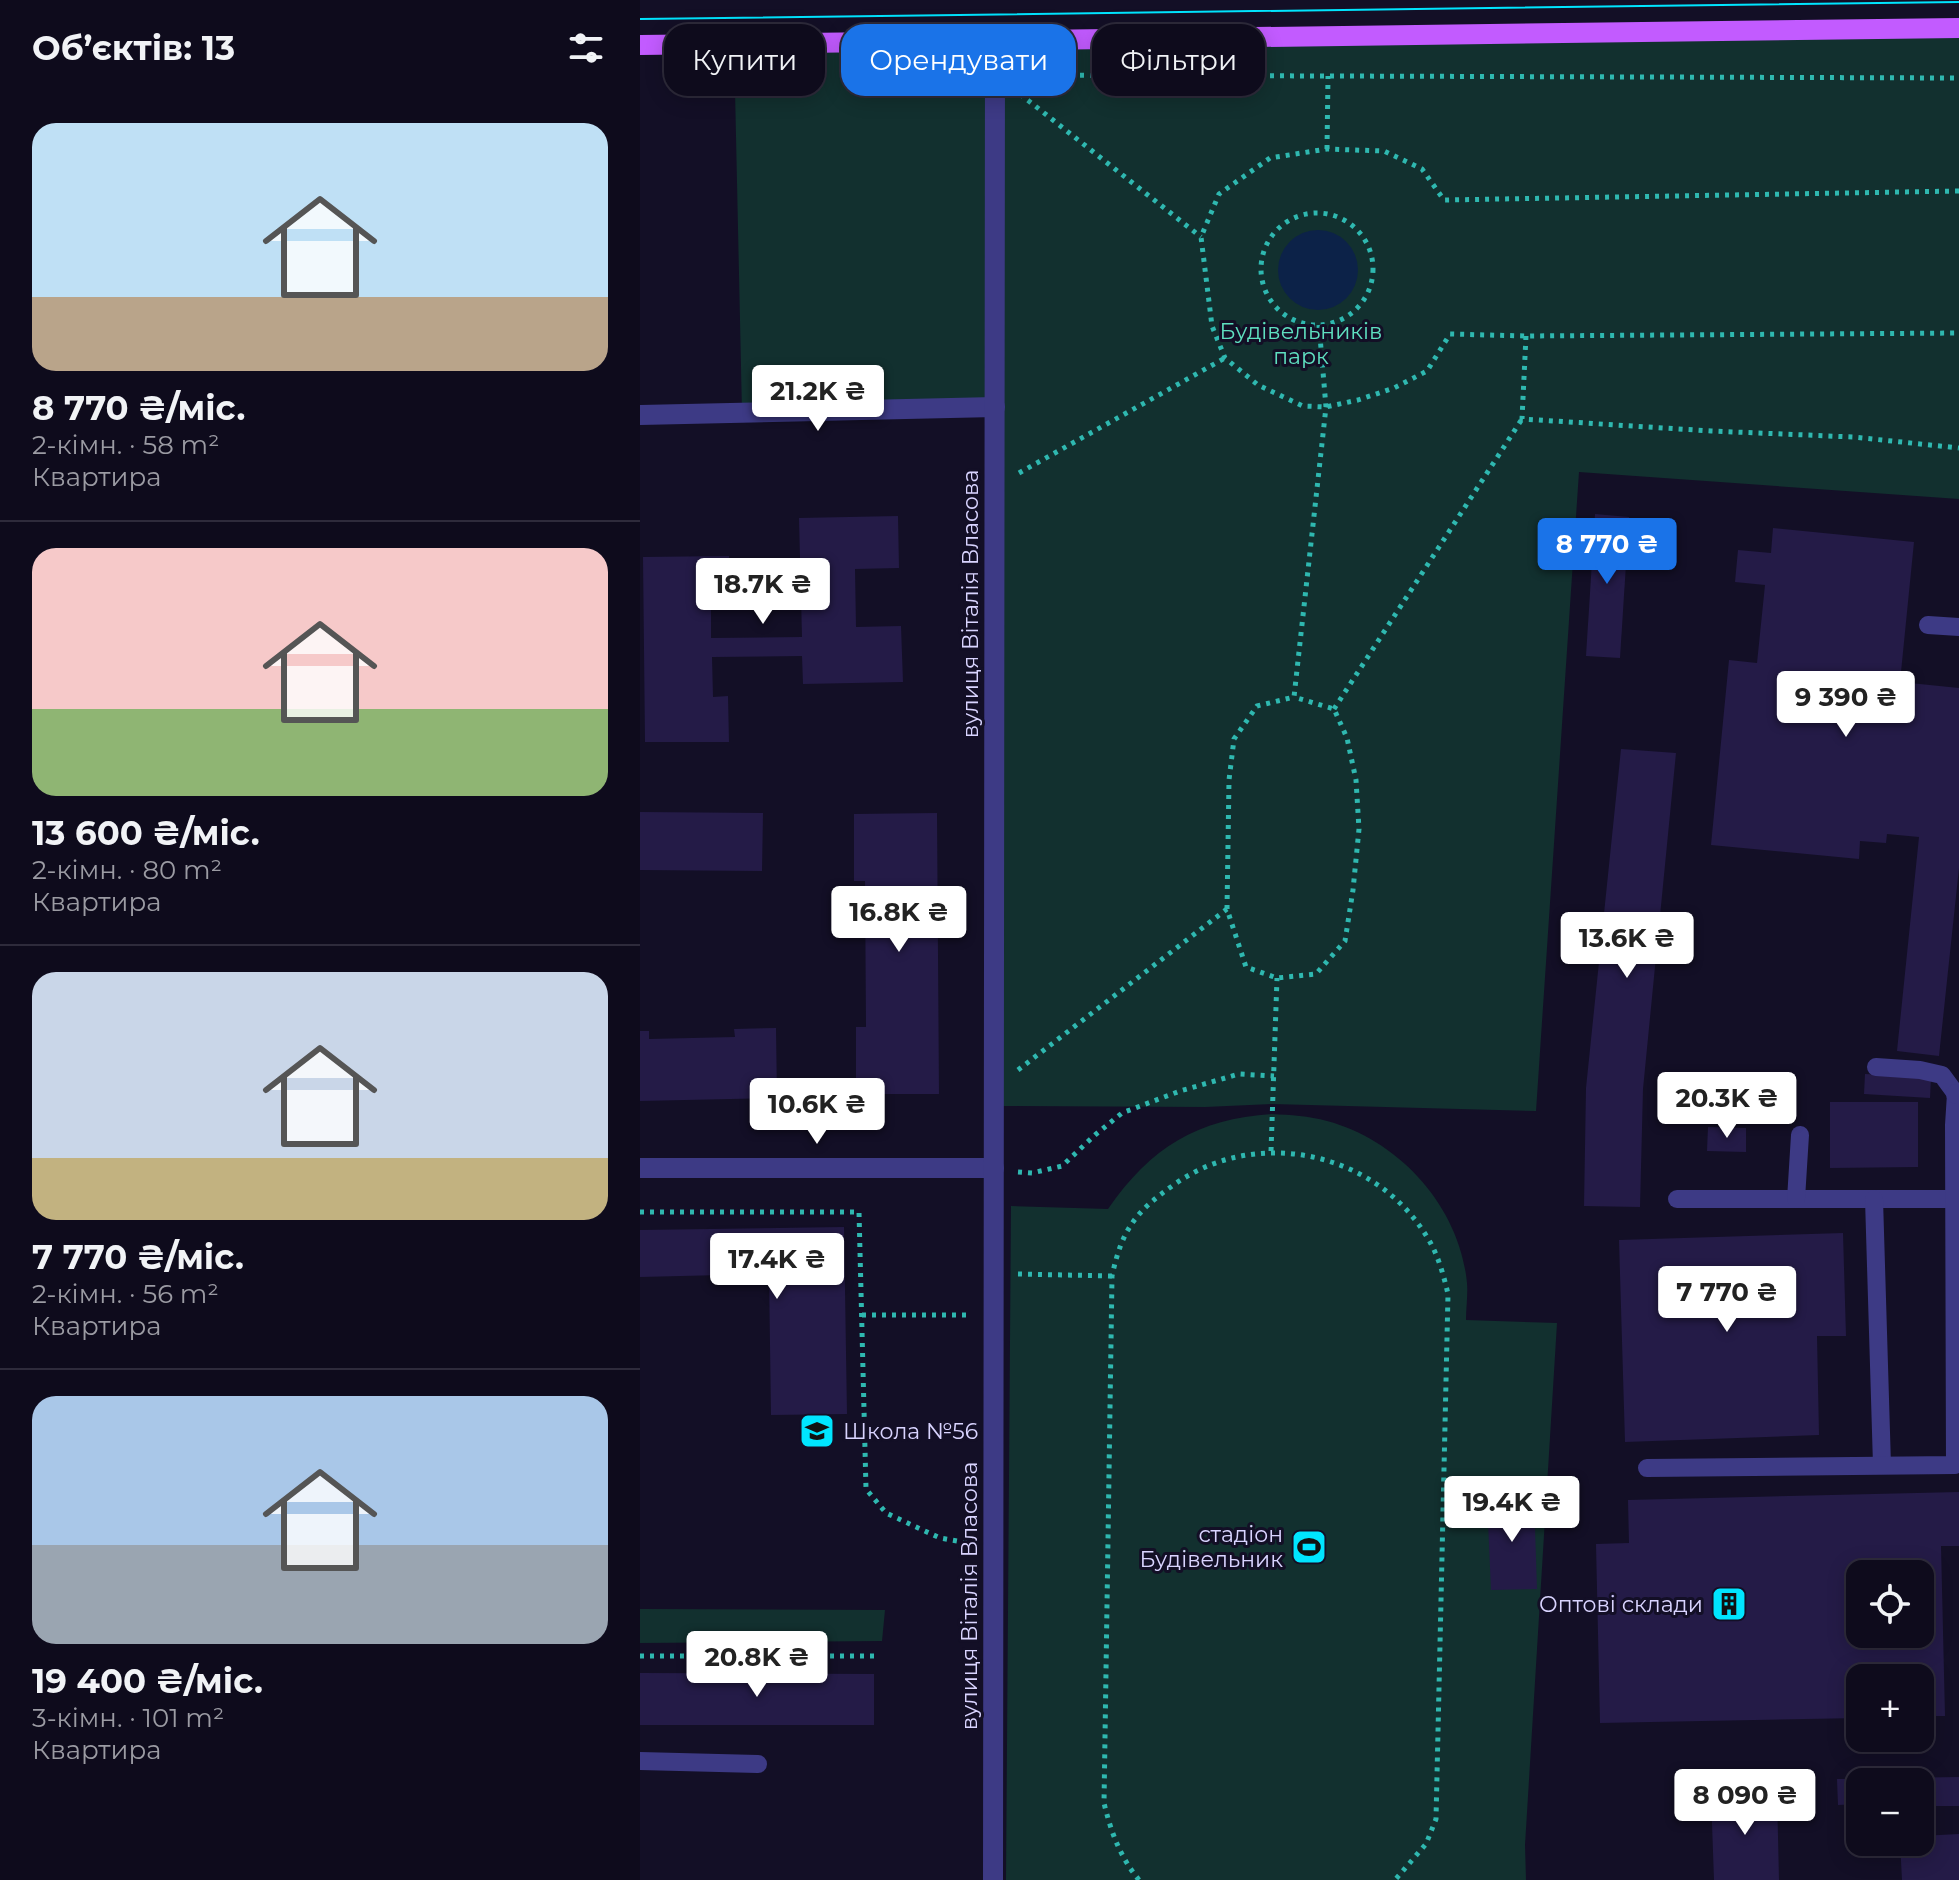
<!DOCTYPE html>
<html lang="uk">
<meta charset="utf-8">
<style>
:root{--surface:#0e0b1c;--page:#1c1929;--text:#f1f3f6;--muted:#9b9ba3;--line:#2e2b3b;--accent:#1a73e8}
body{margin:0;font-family:Montserrat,sans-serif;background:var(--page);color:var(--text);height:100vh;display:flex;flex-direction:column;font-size:30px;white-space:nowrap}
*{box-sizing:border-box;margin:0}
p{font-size:26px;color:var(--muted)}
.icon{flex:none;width:44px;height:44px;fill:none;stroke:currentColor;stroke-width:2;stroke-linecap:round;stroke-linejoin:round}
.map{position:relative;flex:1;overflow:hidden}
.sheet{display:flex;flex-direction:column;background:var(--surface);width:640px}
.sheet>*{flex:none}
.top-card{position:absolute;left:24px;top:24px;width:760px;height:72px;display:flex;gap:16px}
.tools{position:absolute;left:1206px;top:1560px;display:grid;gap:16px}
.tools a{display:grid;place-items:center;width:88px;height:88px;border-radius:16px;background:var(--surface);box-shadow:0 4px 20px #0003,0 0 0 2px var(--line);font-size:40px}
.price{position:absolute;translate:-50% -68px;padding:0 18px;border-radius:8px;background:#fff;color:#222;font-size:26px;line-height:52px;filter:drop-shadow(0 2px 4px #0008)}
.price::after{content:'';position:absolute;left:50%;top:48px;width:24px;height:18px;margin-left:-12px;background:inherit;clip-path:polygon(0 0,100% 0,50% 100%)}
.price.active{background:var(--accent);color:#fff}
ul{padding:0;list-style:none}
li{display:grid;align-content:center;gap:16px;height:424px;padding:0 32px}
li+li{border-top:2px solid var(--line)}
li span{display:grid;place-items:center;height:248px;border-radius:24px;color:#555}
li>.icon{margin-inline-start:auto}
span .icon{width:144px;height:144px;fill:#fffc;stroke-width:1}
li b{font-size:34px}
h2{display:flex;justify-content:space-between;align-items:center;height:96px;padding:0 32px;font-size:34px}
.pill{padding:0 28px;border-radius:24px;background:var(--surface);box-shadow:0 4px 20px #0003,0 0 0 2px var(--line);font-size:28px;line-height:72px}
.pill.active{background:var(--accent);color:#fff}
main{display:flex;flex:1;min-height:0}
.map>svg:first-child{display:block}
.green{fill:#12302f}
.water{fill:#0c2248}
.building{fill:#241b47;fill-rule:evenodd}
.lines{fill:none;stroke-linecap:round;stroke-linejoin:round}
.path{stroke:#2fb8b0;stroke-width:5;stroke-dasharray:4 6;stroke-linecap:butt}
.lane{stroke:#3d3a85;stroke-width:18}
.street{stroke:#3d3a85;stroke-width:20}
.primary{stroke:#c25bff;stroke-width:20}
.tram{stroke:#00e5ff;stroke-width:2}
.labels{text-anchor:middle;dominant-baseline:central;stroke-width:6;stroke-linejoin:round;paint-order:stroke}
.park-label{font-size:22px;fill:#5fe0c0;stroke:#130f26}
.street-label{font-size:22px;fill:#d9d4ff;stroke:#130f26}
.poi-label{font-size:22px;fill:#d9d4ff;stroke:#130f26;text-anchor:end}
</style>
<main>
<section class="sheet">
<h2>Об’єктів: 13<svg class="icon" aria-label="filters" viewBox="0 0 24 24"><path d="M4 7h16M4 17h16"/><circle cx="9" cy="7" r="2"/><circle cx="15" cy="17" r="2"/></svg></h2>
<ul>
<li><span style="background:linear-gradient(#bfe0f5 70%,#b9a48a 0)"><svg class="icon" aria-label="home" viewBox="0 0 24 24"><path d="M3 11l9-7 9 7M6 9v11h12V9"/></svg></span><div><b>8 770 ₴/міс.</b><p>2-кімн. · 58 m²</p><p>Квартира</p></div></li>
<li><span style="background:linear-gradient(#f6c9c9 65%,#8fb573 0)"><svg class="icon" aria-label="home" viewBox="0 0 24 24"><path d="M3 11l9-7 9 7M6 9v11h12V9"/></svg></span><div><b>13 600 ₴/міс.</b><p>2-кімн. · 80 m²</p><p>Квартира</p></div></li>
<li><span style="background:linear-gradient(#c9d6e8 75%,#c2b280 0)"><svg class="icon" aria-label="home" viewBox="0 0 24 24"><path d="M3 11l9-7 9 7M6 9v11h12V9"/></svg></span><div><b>7 770 ₴/міс.</b><p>2-кімн. · 56 m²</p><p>Квартира</p></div></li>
<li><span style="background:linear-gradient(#a9c7e8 60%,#9aa5b1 0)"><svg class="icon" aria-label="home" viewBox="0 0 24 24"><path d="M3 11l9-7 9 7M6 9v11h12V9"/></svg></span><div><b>19 400 ₴/міс.</b><p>3-кімн. · 101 m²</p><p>Квартира</p></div></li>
</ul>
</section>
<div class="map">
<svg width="1319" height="1880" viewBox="0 0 1319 1880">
<rect width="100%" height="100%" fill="#130f26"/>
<g class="green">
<polygon points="1319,28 1319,499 939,472 896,1111 632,1104 565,1107 354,1106 355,407 102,412 94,44"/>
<path d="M632 1114C650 1115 669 1116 687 1121 759 1140 820 1207 827 1283 828 1295 826 1308 826 1320L917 1323 885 1845 886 1880H366L371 1206 468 1209C511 1147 557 1119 632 1114Z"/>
<polygon points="0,1609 245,1610 242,1641 0,1643"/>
</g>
<circle class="water" cx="678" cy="270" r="40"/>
<g class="building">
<polygon points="955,514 989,517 980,658 946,656"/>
<polygon points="258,516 259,568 215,569 216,627 261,626 263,682 163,684 162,656 72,657 73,697 88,696 89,742 5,742 3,557 89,556 89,602 71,602 71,638 162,637 159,518"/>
<polygon points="1133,528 1274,542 1260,682 1319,688 1319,868 1299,1056 1257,1051 1279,837 1247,834 1246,843 1220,841 1219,859 1071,845 1089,660 1117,663 1125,585 1095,582 1098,550 1131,553"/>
<polygon points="981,749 1036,753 1003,1089 1000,1207 944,1206 946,1088"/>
<polygon points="0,812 123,813 122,871 0,870"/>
<polygon points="297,813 299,1094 216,1094 216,1027 226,1027 225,881 214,881 214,814"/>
<polygon points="136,1028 137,1098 0,1101 0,1031 9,1031 9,1039 95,1037 94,1029"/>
<polygon points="1225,1074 1291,1077 1290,1098 1224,1094"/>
<polygon points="1190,1102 1278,1102 1278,1167 1190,1168"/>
<polygon points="1068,1127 1106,1128 1106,1152 1067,1151"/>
<polygon points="204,1227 207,1414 131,1415 129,1274 0,1277 0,1230"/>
<polygon points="1203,1233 1206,1336 1177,1336 1179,1435 985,1442 979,1240"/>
<path d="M1319 1492V1546H1301L1305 1716H1280V1678H1220V1718L960 1723 956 1544 989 1543 988 1500ZM1220 1574H1280V1634H1220Z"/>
<polygon points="894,1497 897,1589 851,1590 847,1499"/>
<polygon points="0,1673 234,1674 234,1725 0,1725"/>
<polygon points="1319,1777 1319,1806 1280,1806 1280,1782 1257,1782 1257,1778"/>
<polygon points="1197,1779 1240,1779 1240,1782 1220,1782 1220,1804 1198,1805"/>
<polygon points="1137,1793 1139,1880 1074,1880 1071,1795"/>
<polygon points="1319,1834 1319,1880 1262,1880 1260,1842 1280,1842 1280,1836"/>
</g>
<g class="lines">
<g class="path">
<polyline points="380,75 1319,78"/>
<polyline points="380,94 561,237"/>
<polyline points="687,149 688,76"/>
<polyline points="1319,191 804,200 782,169 744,151 687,149 630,158 579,194 561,237 572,326 585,358 618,385 663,406 686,407 718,400 754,388 787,371 810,334 886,336 1319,333"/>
<circle cx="677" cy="269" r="56"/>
<polyline points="886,336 882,419 1071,431 1213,437 1319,448"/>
<polyline points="379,473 585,358"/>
<polyline points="694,709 882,419"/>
<polyline points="587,909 589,780 594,739 617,706 654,697 686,407 679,325"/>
<polyline points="378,1070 587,909 606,967 637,978 676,974 705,941 713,890 719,829 716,780 707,738 694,709 654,697"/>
<polyline points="631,1151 637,978"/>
<polyline points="378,1172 392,1173 422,1166 455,1135 482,1113 540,1091 599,1074 634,1076"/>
<polyline points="0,1212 219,1212 226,1489 246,1513 300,1538 328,1543"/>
<polyline points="378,1274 472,1276"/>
<polyline points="222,1315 329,1315"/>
<polyline points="0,1656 236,1656"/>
<path d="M499 1880C480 1857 471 1832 464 1803L472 1276C482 1229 496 1211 535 1184 619 1125 740 1153 790 1242 799 1258 804 1277 808 1294L796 1819 786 1844 755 1880"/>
</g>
<g class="lane">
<polyline points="1288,625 1319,627"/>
<polyline points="1037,1199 1315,1199"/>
<polyline points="1156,1199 1160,1135"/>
<polyline points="1234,1199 1242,1465"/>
<polyline points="1007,1468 1315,1465 1314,1125 1316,1094 1302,1075 1280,1070 1236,1067"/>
<polyline points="0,1761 118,1764"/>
</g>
<g class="street">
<polyline points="0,415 355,407"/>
<polyline points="1316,1094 1319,1094"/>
<polyline points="0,1168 354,1168"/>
<polyline points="353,1880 355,41"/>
</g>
<polyline class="primary" points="0,45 1319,28"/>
<polyline class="tram" points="0,19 1319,2"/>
</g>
<defs>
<symbol id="school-square" viewBox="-11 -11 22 22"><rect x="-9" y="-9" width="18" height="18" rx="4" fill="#00e5ff" stroke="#130f26"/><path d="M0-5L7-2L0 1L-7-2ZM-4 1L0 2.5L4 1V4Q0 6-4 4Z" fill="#111"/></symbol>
<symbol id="stadium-square" viewBox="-11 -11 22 22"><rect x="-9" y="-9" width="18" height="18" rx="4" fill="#00e5ff" stroke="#130f26"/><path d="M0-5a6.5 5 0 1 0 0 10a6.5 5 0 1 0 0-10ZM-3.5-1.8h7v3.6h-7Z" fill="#111"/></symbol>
<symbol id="building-square" viewBox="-11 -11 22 22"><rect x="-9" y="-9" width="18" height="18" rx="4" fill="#00e5ff" stroke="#130f26"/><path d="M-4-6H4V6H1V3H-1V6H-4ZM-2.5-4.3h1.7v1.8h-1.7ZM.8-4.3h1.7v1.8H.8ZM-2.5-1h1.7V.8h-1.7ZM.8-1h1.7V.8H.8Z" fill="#111"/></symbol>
</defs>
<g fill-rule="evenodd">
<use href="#school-square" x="157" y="1411" width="40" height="40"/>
<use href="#stadium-square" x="649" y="1527" width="40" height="40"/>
<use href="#building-square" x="1069" y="1584" width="40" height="40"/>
</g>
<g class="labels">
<g class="park-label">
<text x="661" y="331">Будівельників<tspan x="661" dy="25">парк</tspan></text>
</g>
<g class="street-label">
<text transform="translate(330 604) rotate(-90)">вулиця Віталія Власова</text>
<text transform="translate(329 1596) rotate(-90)">вулиця Віталія Власова</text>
</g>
<g class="poi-label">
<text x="203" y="1431" text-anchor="start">Школа №56</text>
<text x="643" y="1534">стадіон<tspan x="643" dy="25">Будівельник</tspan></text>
<text x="1063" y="1604">Оптові склади</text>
</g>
</g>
</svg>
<div class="tools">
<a><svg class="icon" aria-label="locate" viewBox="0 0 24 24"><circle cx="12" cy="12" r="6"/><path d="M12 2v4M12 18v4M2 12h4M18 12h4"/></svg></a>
<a>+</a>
<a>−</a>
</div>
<b class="price" style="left:178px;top:433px">21.2K ₴</b>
<b class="price active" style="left:967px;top:586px">8 770 ₴</b>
<b class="price" style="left:123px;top:626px">18.7K ₴</b>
<b class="price" style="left:1206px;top:739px">9 390 ₴</b>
<b class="price" style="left:259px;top:954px">16.8K ₴</b>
<b class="price" style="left:987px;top:980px">13.6K ₴</b>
<b class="price" style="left:1087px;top:1140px">20.3K ₴</b>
<b class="price" style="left:177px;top:1146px">10.6K ₴</b>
<b class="price" style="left:137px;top:1301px">17.4K ₴</b>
<b class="price" style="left:1087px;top:1334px">7 770 ₴</b>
<b class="price" style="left:872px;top:1544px">19.4K ₴</b>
<b class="price" style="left:117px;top:1699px">20.8K ₴</b>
<b class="price" style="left:1105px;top:1837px">8 090 ₴</b>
<div class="top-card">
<a class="pill">Купити</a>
<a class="pill active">Орендувати</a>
<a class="pill">Фільтри</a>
</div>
</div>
</main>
